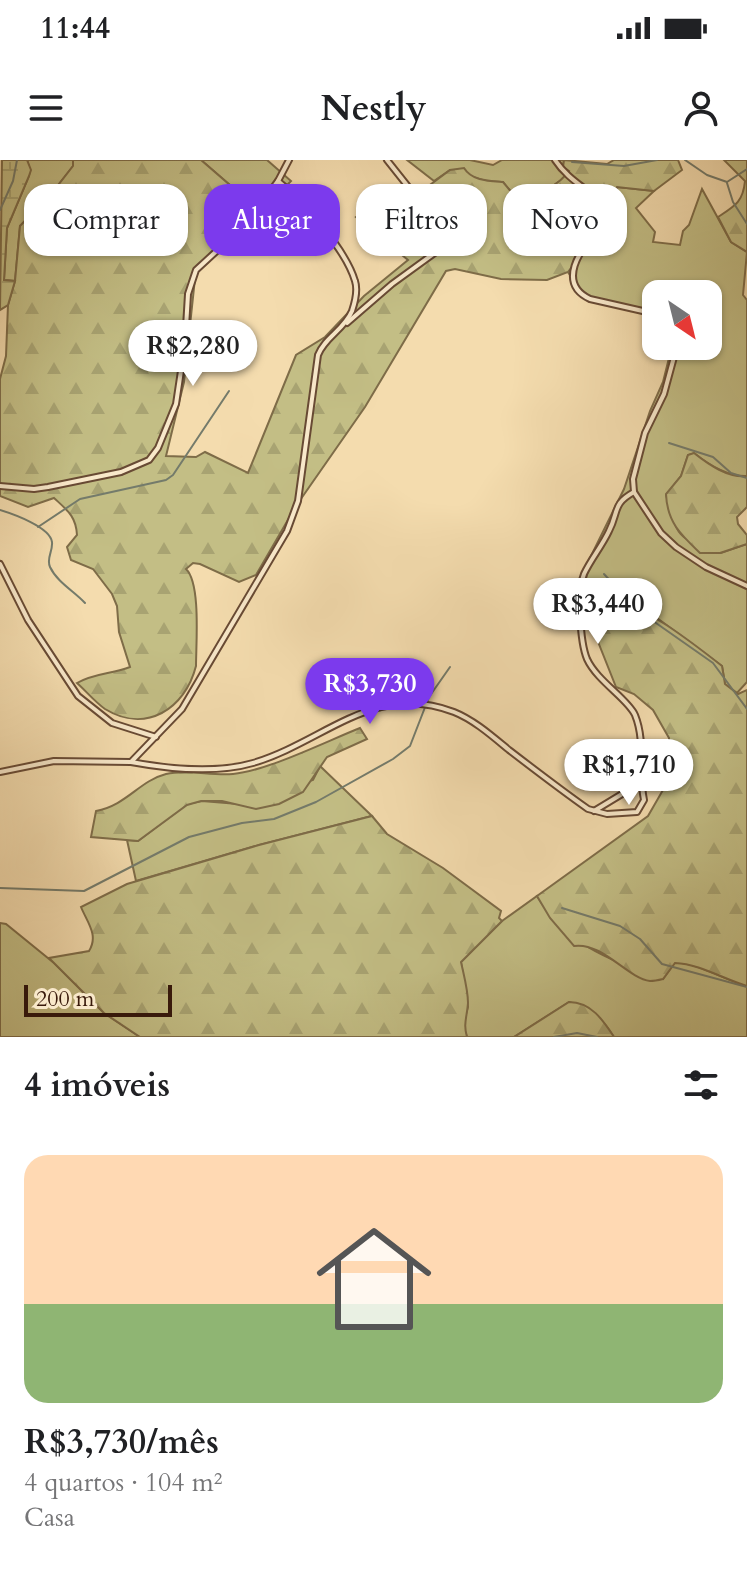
<!DOCTYPE html>
<html lang="pt">
<meta charset="utf-8">
<style>
:root{--surface:#fff;--page:#f2f2f2;--text:#202124;--muted:#757577;--line:#e0e0e0;--accent:#7c3aed}
body{margin:0;font-family:Cardo,serif;background:var(--page);color:var(--text);height:100vh;display:flex;flex-direction:column;font-size:30px;white-space:nowrap}
*{box-sizing:border-box;margin:0}
p{font-size:26px;color:var(--muted)}
.icon{flex:none;width:44px;height:44px;fill:none;stroke:currentColor;stroke-width:2;stroke-linecap:round;stroke-linejoin:round}
.map{position:relative;height:877px;overflow:hidden}
.drawer{display:flex;flex-direction:column;background:var(--surface);flex:1}
.drawer>*{flex:none}
.top-card{position:absolute;left:24px;top:24px;width:700px;height:72px;display:flex;gap:16px}
.needle{width:52px;rotate:145deg}
.buttons{position:absolute;left:642px;top:120px;display:grid;gap:16px}
.buttons a{display:grid;place-items:center;width:80px;height:80px;border-radius:16px;background:var(--surface);box-shadow:0 2px 6px #0004;font-size:40px}
.scale{position:absolute;left:24px;bottom:20px;width:148px;box-sizing:border-box;padding-left:8px;border:4px solid #391a0b;border-top:0;font-size:22px;line-height:28px;white-space:nowrap;color:#391a0b;-webkit-text-stroke:6px #f8e8ca;paint-order:stroke}
.price{position:absolute;translate:-50% -68px;padding:0 18px;border-radius:28px;background:#fff;color:#222;font-size:26px;line-height:52px;filter:drop-shadow(0 2px 4px #0008)}
.price::after{content:'';position:absolute;left:50%;top:48px;width:24px;height:18px;margin-left:-12px;background:inherit;clip-path:polygon(0 0,100% 0,50% 100%)}
.price.on{background:var(--accent);color:#fff}
ul{padding:0;list-style:none}
li{display:grid;align-content:center;gap:16px;height:424px;padding:0 24px}
li+li{border-top:2px solid var(--line)}
li span{display:grid;place-items:center;height:248px;border-radius:24px;color:#555}
li>.icon{margin-inline-start:auto}
span .icon{width:144px;height:144px;fill:#fffc;stroke-width:1}
li b{font-size:34px}
h2{display:flex;justify-content:space-between;align-items:center;height:96px;padding:0 24px;font-size:34px}
.tag{padding:0 28px;border-radius:24px;background:var(--surface);box-shadow:0 2px 6px #0004;font-size:28px;line-height:72px}
.tag.on{background:var(--accent);color:#fff}
.status{display:flex;justify-content:space-between;align-items:center;height:56px;padding:0 40px;background:var(--surface);direction:ltr}
.status svg{height:22px;fill:currentColor}
header{display:flex;justify-content:space-between;align-items:center;height:104px;padding:0 24px;background:var(--surface);font-size:36px;font-weight:600}
.map>svg:first-child{display:block}
.green{fill:#c3be85;stroke:#7e6c48;stroke-width:2}
.forest{fill:url(#forest-firs);stroke:#7e6c48;stroke-width:2}
.wetland{fill:url(#wetland-marsh);stroke:#7e6c48;stroke-width:2}
.lines{fill:none;stroke-linecap:round;stroke-linejoin:round}
.stream{stroke:#747b6b;stroke-width:2}
.street-casing{stroke:#684a34;stroke-width:8}
.street{stroke:#f8e8ca;stroke-width:4}
</style>
<div class="status"><b>11:44</b><svg viewBox="0 0 49 12"><path d="M0 12V9h3v3zM5 12V6h3v6zM10 12V3h3v9zM15 12V0h3v12zM26 1h20v11H26zM47 4h2v5h-2z"/></svg></div>
<header><svg class="icon" aria-label="menu" viewBox="0 0 24 24"><path d="M4 6h16M4 12h16M4 18h16"/></svg>Nestly<svg class="icon" aria-label="person" viewBox="0 0 24 24"><circle cx="12" cy="8" r="4"/><path d="M4 21q1-7 8-7t8 7"/></svg></header>
<div class="map">
<svg width="747" height="877" viewBox="0 0 747 877">
<defs>
<pattern id="forest-firs" width="22" height="20" patternUnits="userSpaceOnUse" patternTransform="scale(2)"><rect width="22" height="20" fill="#c3be85"/><path d="M5 1l3.5 6h-7zM16 11l3.5 6h-7z" fill="#a8a372"/></pattern>
<pattern id="wetland-marsh" width="20" height="14" patternUnits="userSpaceOnUse" patternTransform="scale(2)"><rect width="20" height="14" fill="#c3be85"/><path d="M1 5h8M5 5V1M11 12h8M15 12V8" fill="none" stroke="#a8a372"/></pattern>
</defs>
<rect width="100%" height="100%" fill="#f4dcae"/>
<filter id="stains"><feTurbulence type="fractalNoise" baseFrequency=".0025" numOctaves="4"/><feColorMatrix values="0 0 0 0 .2 0 0 0 0 .09 0 0 0 0 .02 0 0 0 .5 -.17"/></filter>
<radialGradient id="worn" r=".72"><stop offset=".6" stop-color="#630" stop-opacity="0"/><stop offset="1" stop-color="#630" stop-opacity=".3"/></radialGradient>
<g class="green">
<polygon points="27,0 73,0 73,6 45,42 20,66 15,121 4,120 7,68 29,16 30,10"/>
<polygon points="201,0 267,0 291,21 261,52"/>
<path d="M407 0H470L493 5 502 0H564L563 7 569 11C557 28 536 35 517 39L503 22 486 21 450 10 434 21Z"/>
<path d="M617 27 654 31 636 48 655 72 653 82 680 85 683 71 689 65 702 29 731 82 747 92 743 135 747 140V316C728 317 709 305 694 293L688 295 681 316 666 335C679 381 676 376 721 393L747 384V522L737 533 725 524 722 506 646 450 600 434 592 439 586 419 589 400 624 329 650 251 663 222 672 186H708V134H656V151L584 138 568 112 602 68Z"/>
<polygon points="320,606 372,656 259,685 136,721 127,680 138,681 187,644 202,641 238,644 313,620"/>
<path d="M537 736C567 786 611 800 663 819L675 802C700 804 723 819 747 826V877H614C601 857 592 849 569 842L514 877H467L463 865 468 847 461 802 502 761Z"/>
<polygon points="0,763 6,764 54,803 104,853 140,877 0,877"/>
</g>
<g class="forest">
<path d="M73 0H201L261 52 226 87 196 109 184 222 166 296 196 297 205 292 248 313 296 195 325 177 364 136 408 100 356 57 362 53 399 48 450 10 464 8C472 21 489 21 503 22L517 39C536 35 557 28 569 11L563 7 564 0 607 4 614 0H678L682 10 654 31 617 27 609 43 611 55 568 112 547 120 501 119 455 109 446 111 365 247 296 346 256 415 239 422 200 404 193 403 186 409C201 423 196 484 196 506 185 549 146 574 105 549 95 542 86 531 77 523 94 513 112 514 130 507L119 472 117 446 112 434 93 409 71 400 67 387 77 375C76 356 67 350 54 338L28 347 0 336V219L6 196 8 145 15 121 20 66 55 29 73 6Z"/>
<path d="M724 0H747V92L731 82 718 57C735 46 743 42 745 21Z"/>
<path d="M694 293C709 305 728 318 747 316V347L737 357 738 364 747 375V384L720 393H700C681 375 667 362 666 334L681 316 688 295Z"/>
<path d="M607 432C651 452 684 476 722 506L725 524 738 534 747 530V826C723 819 700 804 675 803L663 819C659 820 655 821 650 821 627 818 603 782 574 786L550 758 537 736 648 656 667 623 669 578 653 550 634 534 616 527 591 464 592 439Z"/>
<path d="M360 568 367 579 327 597 303 632 279 644 256 649 222 641H201L187 645 138 681 91 677 96 651C127 645 139 621 166 614 189 609 210 616 233 614 267 611 327 581 360 568Z"/>
<path d="M372 656 387 674 443 708 501 751 499 758 502 761 461 802C464 816 468 830 468 843 467 857 463 864 467 877H140L104 853 49 798 89 791C99 775 87 762 81 747L127 724 259 685Z"/>
<path d="M569 842C591 842 603 860 614 877H514Z"/>
</g>
<polygon class="wetland" points="2,0 27,0 31,10 29,16 7,68 4,120 15,121 8,145 0,150"/>
<g class="lines">
<g class="stream">
<polyline points="685,0 707,15 727,22 747,9"/>
<polyline points="572,2 624,6 657,0"/>
<polyline points="727,23 733,42 747,64"/>
<polyline points="0,50 13,21 17,0"/>
<polyline points="669,283 713,297 731,313 747,318"/>
<path d="M0 350C13 354 50 367 52 382 53 392 46 398 50 407 57 422 75 432 85 443"/>
<polyline points="38,367 80,339 166,320 173,315 229,231"/>
<polyline points="604,414 636,449 713,503 747,549"/>
<polyline points="0,728 84,731 189,677 242,663 274,659 316,642 393,599 410,586 429,537 450,507"/>
<polyline points="562,748 620,766 640,779 662,804 747,827"/>
<polyline points="554,877 577,873 597,877"/>
</g>
<defs>
<g id="street">
<path d="M555 0C570 23 594 31 606 49L604 58C589 80 551 121 590 139L656 154"/>
<polyline points="278,21 289,0"/>
<polyline points="347,163 392,124 447,84 450,77 448,69 414,34 387,0"/>
<polyline points="677,186 664,234 645,273 633,319 634,332 661,373 676,387 706,407 747,426"/>
<path d="M0 326 34 329 48 327 121 312 149 300 158 288 176 244 185 184 188 134 196 110 247 63 278 21C303 41 346 90 355 121 358 130 355 142 352 151 344 170 325 177 318 195L298 341 287 371 182 549 131 602 54 601 0 612"/>
<polyline points="0,404 28,460 78,536 112,563 156,577"/>
<path d="M131 602C169 609 215 614 253 603 324 582 374 521 454 552 474 560 492 576 509 590 535 610 561 630 588 649L607 654 637 652 644 640C638 612 646 582 635 555 628 539 597 521 587 499 580 482 577 431 584 414 591 399 602 386 609 371 619 352 612 344 634 332"/>
<polyline points="594,651 627,631 639,614"/>
</g>
</defs>
<use href="#street" class="street-casing"/>
<use href="#street" class="street"/>
</g>
<rect width="100%" height="100%" filter="url(#stains)"/>
<rect width="100%" height="100%" fill="url(#worn)"/>
</svg>
<div class="buttons">
<a><svg class="needle" viewBox="-14 -14 28 28"><path d="M0-13l5 13h-10z" fill="#e53935"/><path d="M0 13l5-13h-10z" fill="#757577"/></svg></a>
</div>
<div class="scale">200 m</div>
<b class="price" style="left:193px;top:228px">R$2,280</b>
<b class="price" style="left:598px;top:486px">R$3,440</b>
<b class="price on" style="left:370px;top:566px">R$3,730</b>
<b class="price" style="left:629px;top:647px">R$1,710</b>
<div class="top-card">
<a class="tag">Comprar</a>
<a class="tag on">Alugar</a>
<a class="tag">Filtros</a>
<a class="tag">Novo</a>
</div>
</div>
<section class="drawer">
<h2>4 imóveis<svg class="icon" aria-label="filters" viewBox="0 0 24 24"><path d="M4 7h16M4 17h16"/><circle cx="9" cy="7" r="2"/><circle cx="15" cy="17" r="2"/></svg></h2>
<ul>
<li><span style="background:linear-gradient(#ffd9b3 60%,#8fb573 0)"><svg class="icon" aria-label="home" viewBox="0 0 24 24"><path d="M3 11l9-7 9 7M6 9v11h12V9"/></svg></span><div><b>R$3,730/mês</b><p>4 quartos · 104 m²</p><p>Casa</p></div></li>
</ul>
</section>
